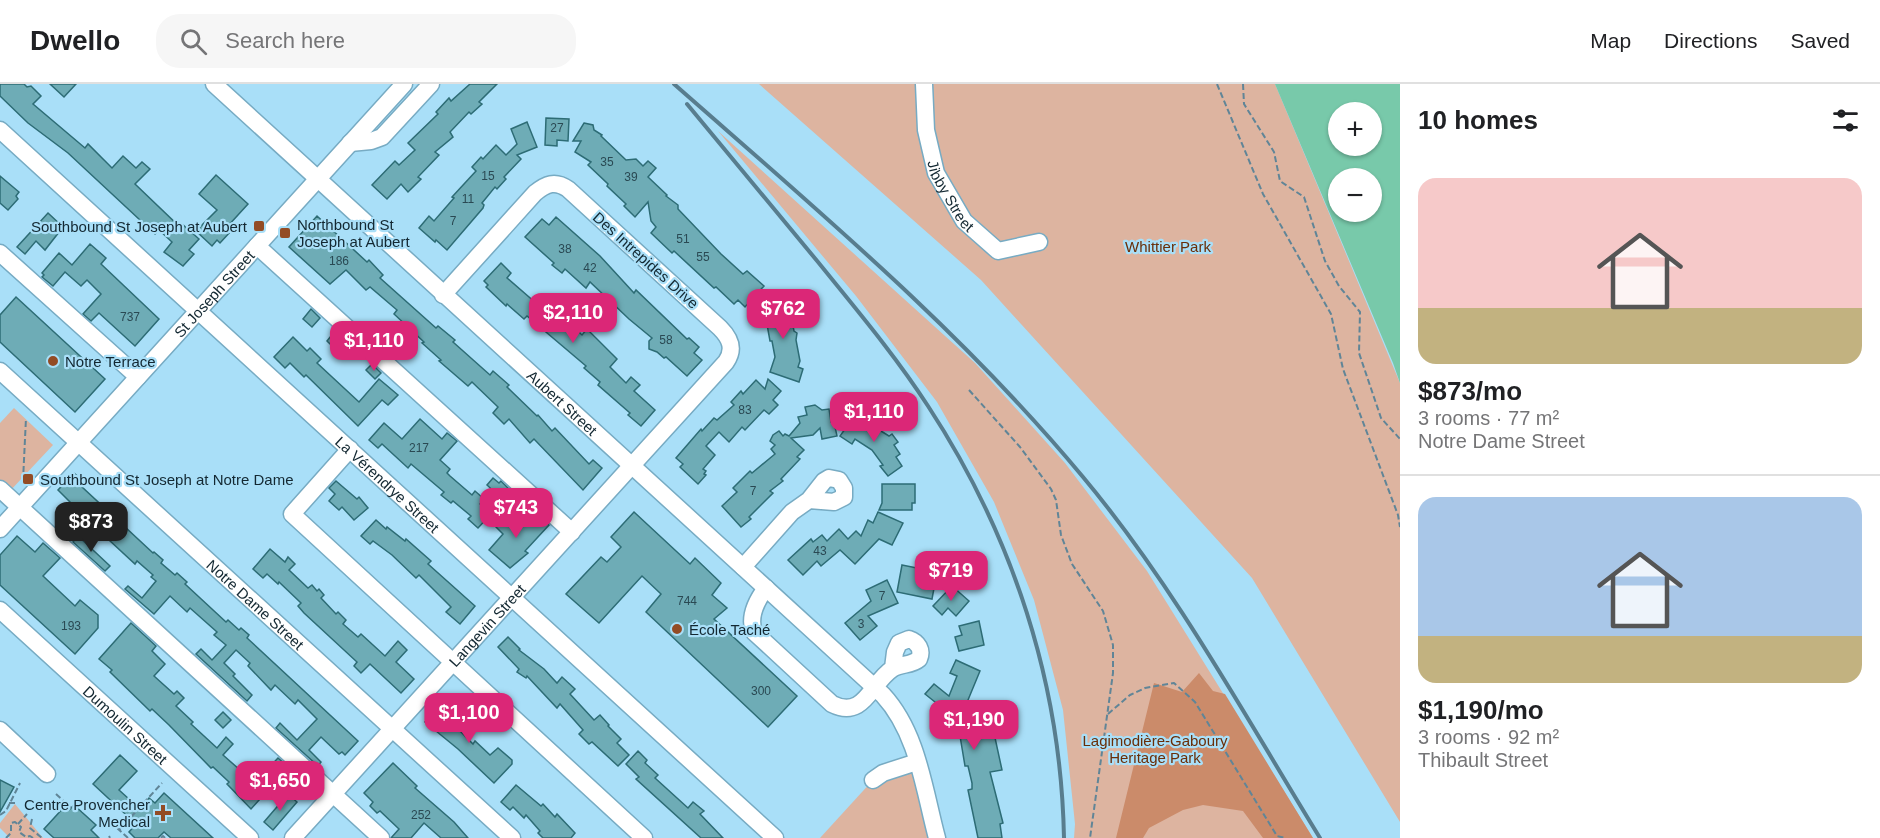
<!DOCTYPE html>
<meta charset="utf-8">
<style>
:root{--surface:#fff;--page:#f6f6f6;--text:#202124;--muted:#757577;--line:#e0e0e0;--accent:#db2777}
body{margin:0;font-family:Helvetica,sans-serif;background:var(--page);color:var(--text);height:100vh;display:flex;flex-direction:column;font-size:22px;white-space:nowrap}
*{box-sizing:border-box;margin:0}
p{font-size:20px;color:var(--muted)}
.icon{flex:none;width:33px;height:33px;fill:none;stroke:currentColor;stroke-width:2;stroke-linecap:round;stroke-linejoin:round}
.map{position:relative;flex:1;overflow:hidden}
.panel{display:flex;flex-direction:column;background:var(--surface);width:480px}
.panel>*{flex:none}
.controls{position:absolute;left:1328px;top:18px;display:grid;gap:12px}
.controls a{display:grid;place-items:center;width:54px;height:54px;border-radius:50%;background:var(--surface);box-shadow:0 2px 4px #0004;font-size:30px}
.price{position:absolute;translate:-50% -51px;padding:0 14px;border-radius:12px;background:var(--accent);color:#fff;font-size:20px;line-height:39px;filter:drop-shadow(0 2px 3px #0008)}
.price::after{content:'';position:absolute;left:50%;top:36px;width:18px;height:14px;margin-left:-9px;background:inherit;clip-path:polygon(0 0,100% 0,50% 100%)}
.price.current{background:#222;color:#fff}
ul{padding:0;list-style:none}
li{display:grid;align-content:center;gap:12px;height:318px;padding:0 18px}
li+li{border-top:2px solid var(--line)}
li span{display:grid;place-items:center;height:186px;border-radius:18px;color:#555}
li>.icon{margin-inline-start:auto}
span .icon{width:108px;height:108px;fill:#fffc;stroke-width:1}
li b{font-size:26px}
h2{display:flex;justify-content:space-between;align-items:center;height:72px;padding:0 18px;font-size:26px}
header{display:flex;align-items:center;gap:36px;box-sizing:border-box;height:84px;padding:0 30px;background:var(--surface);border-bottom:2px solid var(--line)}
header strong{font-size:28px}
nav{display:flex;gap:33px;margin-inline-start:auto;font-size:21px}
.search{width:420px;height:54px;background:var(--page);display:flex;align-items:center;gap:15px;box-sizing:border-box;padding:0 21px;border-radius:24px;color:var(--muted);font-size:22px}
main{display:flex;flex:1;min-height:0}
.map>svg:first-child{display:block}
.green{fill:#ddb4a0}
.forest{fill:#cb8b6a}
.water{fill:#78c9aa;fill-rule:evenodd}
.building{fill:#6eacb6;stroke:#2d6c75;stroke-width:1.5}
.lines{fill:none;stroke-linecap:round;stroke-linejoin:round}
.minor-casing{stroke:#77abc3;stroke-width:19}
.path{stroke:#608597;stroke-width:2;stroke-dasharray:6 3;stroke-linecap:butt}
.minor{stroke:#fff;stroke-width:16}
.rail{stroke:#587d8e;stroke-width:4}
.poi-dot{fill:#934c25;stroke:#a9dff8;stroke-width:2}
.labels{text-anchor:middle;dominant-baseline:central;stroke-width:4.5;stroke-linejoin:round;paint-order:stroke}
.number-label{font-size:12px;fill:#2a4953}
.street-label{font-size:15px;fill:#132832;stroke:#a9dff8}
.poi-label{font-size:15px;fill:#132832;stroke:#a9dff8;text-anchor:start}
.park-label{font-size:15px;fill:#692e08;stroke:#a9dff8}
</style>
<header>
<strong>Dwello</strong>
<div class="search"><svg class="icon" aria-label="search" viewBox="0 0 24 24"><circle cx="10" cy="10" r="6"/><path d="M15 15l6 6"/></svg>Search here</div>
<nav><a>Map</a><a>Directions</a><a>Saved</a></nav>
</header>
<main>
<div class="map">
<svg width="1400" height="754" viewBox="0 0 1400 754">
<rect width="100%" height="100%" fill="#a9dff8"/>
<g class="green">
<polygon points="759,0 1275,0 1400,299 1400,738 1252,494 981,196"/>
<polygon points="718,47 975,279 1065,379 1147,487 1313,754 1074,754 1075,740 1063,626 1034,516 994,418 937,318 856,212"/>
<polygon points="14,324 53,361 9,408 0,400 0,339"/>
<polygon points="917,678 937,754 820,754 873,696"/>
<polygon points="15,720 43,754 10,754 0,744 0,739"/>
</g>
<polygon class="forest" points="1199,589 1213,607 1225,610 1313,754 1263,754 1243,727 1203,721 1183,726 1149,744 1143,754 1116,754 1154,599 1182,608"/>
<path class="water" d="M1275 0H1400V299L1393 279ZM1338 28H1371V62H1338ZM1338 94H1371V128H1338Z"/>
<g class="building">
<polygon points="0,0 24,0 27,3 31,2 41,12 33,20 85,64 88,60 112,84 123,72 136,84 142,78 150,85 135,100 181,144 183,141 199,155 189,166 194,170 183,182 164,168 172,158 159,146 155,150 68,69 28,39 0,12"/>
<polygon points="50,0 76,0 64,13"/>
<polygon points="470,0 497,0 479,18 482,20 471,30 469,28 450,48 453,53 435,68 439,71 418,93 421,95 408,108 401,100 387,115 372,101 395,77 399,81 415,66 408,59 438,30 436,28 449,14 451,17"/>
<polygon points="546,34 569,35 568,57 557,56 557,62 545,61"/>
<polygon points="527,38 537,63 517,71 521,75 504,93 506,95 497,105 495,103 482,119 484,121 483,124 447,166 436,156 435,158 419,144 429,132 434,137 454,114 452,113 476,87 472,83 481,73 483,75 496,61 506,71 517,60 511,45"/>
<polygon points="584,39 593,41 594,46 602,51 601,52 626,76 636,75 643,82 648,77 656,84 648,93 667,111 666,112 678,121 678,125 721,170 743,190 747,187 764,202 745,223 738,216 734,220 716,203 714,204 674,167 672,169 651,149 656,143 651,137 648,118 635,133 624,122 626,120 607,102 608,100 588,81 591,78 575,68 581,57 573,57"/>
<polygon points="216,91 248,120 227,143 231,147 220,159 217,156 212,162 196,147 217,126 199,110"/>
<polygon points="0,92 19,108 16,112 18,115 8,126 0,119"/>
<polygon points="48,129 63,143 45,166 36,157 25,170 17,163"/>
<polygon points="317,132 367,178 369,176 383,191 380,194 436,244 438,242 455,256 453,258 490,291 493,287 509,301 507,303 537,332 538,331 552,347 555,344 589,380 593,376 602,384 583,406 534,355 530,359 509,335 504,340 493,329 498,323 472,298 468,302 439,277 441,276 422,259 424,258 394,230 397,226 370,203 366,206 346,186 330,200 289,163"/>
<polygon points="556,133 600,172 634,209 636,206 687,255 689,254 699,263 694,269 702,276 687,292 666,273 664,274 657,268 649,265 649,257 652,254 629,235 590,198 586,204 565,185 562,189 552,181 554,179 525,153 542,135 549,141"/>
<polygon points="90,160 106,174 101,180 159,235 135,262 99,229 91,237 83,230 101,210 87,196 81,202 65,188 53,202 42,193 44,191 42,189 59,169 72,181"/>
<polygon points="501,179 511,189 507,194 544,226 550,220 582,251 587,245 617,275 610,283 626,299 631,293 640,301 634,307 655,326 641,342 628,331 630,329 598,301 600,298 584,284 586,282 527,232 524,235 507,220 506,222 486,203 488,201 484,197"/>
<polygon points="781,210 788,219 783,222 791,232 794,247 797,249 796,256 800,277 798,283 803,285 799,298 770,288 775,273 772,257 770,257 764,224"/>
<polygon points="16,213 105,295 75,328 0,258 0,231"/>
<polygon points="311,225 320,234 312,243 303,235"/>
<polygon points="335,247 345,256 336,266 327,257"/>
<polygon points="293,253 307,267 310,264 321,275 317,279 359,318 379,295 398,311 388,321 382,316 358,342 306,291 304,293 290,279 285,284 274,273"/>
<polygon points="372,280 381,289 375,295 366,286"/>
<polygon points="768,295 781,307 773,316 778,321 769,330 764,326 745,346 742,343 729,358 719,348 706,362 715,371 703,385 706,387 704,390 706,391 698,400 680,383 683,380 676,374 701,345 702,347 714,334 717,336 734,321 731,318 741,307 743,310 756,296 765,305"/>
<polygon points="815,321 822,326 829,325 831,338 834,338 837,352 822,355 820,344 813,351 791,354 804,366 797,373 800,375 781,395 783,397 770,407 773,409 749,433 751,435 741,443 722,422 737,408 733,404 750,387 752,389 775,370 771,365 775,361 770,357 773,351 779,347 783,352 785,350 789,352 800,339 798,333 807,331 805,323"/>
<polygon points="855,331 889,352 892,350 898,358 894,361 900,370 896,373 902,382 888,392 880,382 883,381 872,366 855,355 852,360 840,352"/>
<polygon points="420,335 442,355 447,349 457,357 440,376 450,385 447,389 450,392 472,411 475,407 484,415 480,420 491,430 478,444 468,435 471,432 453,417 451,419 441,411 444,408 411,380 408,384 382,360 378,364 369,356 384,339 402,355"/>
<polygon points="74,389 85,399 81,402 153,469 154,468 163,476 161,479 175,491 177,489 187,498 185,500 226,538 228,536 239,546 241,544 249,551 247,554 358,657 345,671 342,668 339,670 321,653 309,666 321,678 318,682 276,644 280,639 297,656 317,635 298,616 295,620 275,601 271,606 248,582 250,579 236,566 224,579 235,590 233,592 252,611 247,617 196,570 201,565 212,576 226,561 214,551 217,548 190,524 187,528 170,512 154,530 125,505 128,502 142,514 156,497 151,493 153,491 137,477 135,480 96,444 94,446 87,440 89,437 58,406"/>
<polygon points="493,394 499,399 501,397 510,406 502,415 487,401"/>
<polygon points="336,397 357,415 359,413 368,424 354,436 342,423 339,426 329,417 335,410 329,404"/>
<polygon points="882,400 915,400 915,419 912,419 912,426 879,426 882,419"/>
<polygon points="510,428 524,441 528,437 530,440 538,432 549,441 525,467 528,469 510,484 489,466 503,450 496,443"/>
<polygon points="634,428 690,480 695,474 721,499 712,511 727,524 714,535 797,612 768,643 646,528 661,510 642,492 599,539 566,510 601,473 607,478 621,463 611,453"/>
<polygon points="878,428 903,439 892,461 879,455 855,480 840,466 821,482 817,477 803,491 788,476 811,455 813,458 822,451 827,457 839,445 848,455 856,447 861,452 868,436 873,439"/>
<polygon points="376,436 386,445 387,443 405,457 406,455 431,477 428,480 475,522 460,540 446,528 451,523 419,491 416,494 392,471 373,457 370,460 361,452"/>
<polygon points="17,452 35,468 43,459 60,474 43,492 75,522 80,516 98,531 98,544 75,570 0,501 0,471"/>
<polygon points="78,452 110,482 105,487 73,458"/>
<polygon points="270,465 285,478 288,473 295,480 289,486 308,504 312,501 317,507 319,505 324,511 321,514 336,530 338,528 346,536 343,540 358,553 361,550 385,572 398,557 407,566 396,578 414,595 401,609 370,580 361,589 354,582 357,578 304,529 298,522 301,519 279,498 278,500 267,490 263,494 253,485"/>
<polygon points="902,481 937,488 932,515 897,508"/>
<polygon points="887,496 898,519 868,532 877,542 860,556 845,539 871,517 866,506"/>
<polygon points="952,502 969,517 956,532 948,524 942,531 933,522"/>
<polygon points="979,537 984,561 959,567 955,553 962,551 959,542"/>
<polygon points="131,539 156,562 152,567 165,580 154,592 174,610 177,607 184,614 176,622 193,638 191,640 217,664 226,653 233,660 223,671 240,686 246,680 260,693 278,674 286,681 280,688 288,694 274,709 269,705 251,725 227,700 229,698 213,683 211,684 169,641 152,625 150,627 110,588 112,586 99,575"/>
<polygon points="508,553 520,565 519,566 544,585 557,599 562,593 575,605 570,610 594,636 600,631 609,641 608,642 621,655 617,659 629,671 618,682 592,658 589,660 579,650 583,646 560,620 557,624 527,592 526,594 517,588 519,585 498,563"/>
<polygon points="956,576 980,587 968,616 975,642 986,639 989,650 994,649 997,663 1002,686 990,688 1003,739 1000,740 1002,754 978,754 968,706 972,705 972,699 968,682 965,682 959,646 951,618 945,626 925,610 934,600 949,612 957,592 950,589"/>
<polygon points="444,616 455,626 448,635 473,660 475,657 490,671 498,664 512,676 512,680 494,699 458,665 425,638"/>
<polygon points="223,628 231,636 223,644 215,636"/>
<polygon points="638,667 647,676 645,679 658,691 655,694 688,724 693,718 704,727 700,730 723,754 701,754 636,695 639,693 626,680"/>
<polygon points="120,671 137,687 119,706 140,725 149,714 155,719 164,709 213,754 171,754 164,748 158,754 135,754 129,748 136,740 93,700"/>
<polygon points="393,679 417,702 415,704 454,738 468,754 441,754 424,739 411,754 391,754 399,745 380,727 377,729 370,722 373,718 364,709"/>
<polygon points="0,696 14,703 0,728"/>
<polygon points="516,701 541,722 543,720 555,733 557,730 575,749 571,754 543,754 538,749 540,747 526,731 524,734 513,723 510,726 501,718"/>
<polygon points="288,710 297,718 273,746 264,738"/>
<polygon points="74,721 96,741 91,746 99,754 54,754 44,745 65,722 69,726"/>
</g>
<g class="lines">
<defs>
<g id="minor">
<path id="s1" d="M214 0 883 611C918 649 924 706 937 754"/>
<path id="s2" d="M924 0 926 46 936 89 964 137 998 167 1039 158"/>
<path id="s3" d="M0 46 775 754"/>
<polyline points="350,59 371,57 382,53 431,0"/>
<polyline points="257,162 572,448"/>
<polyline points="0,169 138,293"/>
<path id="s4" d="M0 287 512 754"/>
<polyline points="350,365 292,430 644,754"/>
<polyline points="0,405 381,754"/>
<path id="s5" d="M0 445 404 0"/>
<polyline points="743,483 792,428 809,416 824,397 829,394 839,396 844,404 844,413 834,418 809,416"/>
<path d="M766 504C757 516 748 532 754 548L832 620C864 636 871 599 892 585 901 579 911 582 919 575 923 566 918 558 909 555L899 559 895 568 893 584"/>
<path id="s6" d="M0 526 250 754"/>
<polyline points="0,646 47,690"/>
<polyline points="873,696 883,689 917,678"/>
<path id="s7" d="M293 754 726 278C735 265 730 254 720 244L568 105C555 96 546 100 535 109L443 211"/>
</g>
</defs>
<use href="#minor" class="minor-casing"/>
<g class="path">
<polyline points="1217,0 1263,110 1331,230 1343,285 1398,431 1400,443"/>
<polyline points="1243,0 1244,20 1274,68 1280,97 1304,113 1325,177 1339,202 1360,228 1359,269 1381,334 1400,355"/>
<polyline points="969,306 1020,363 1051,405 1056,416 1061,451 1072,480 1103,527 1113,561 1113,589 1090,754"/>
<polyline points="23,397 26,334"/>
<polyline points="1108,630 1130,611 1145,604 1174,599 1195,618 1277,752 1285,754"/>
<polyline points="56,710 71,724"/>
<polyline points="9,719 16,719"/>
<polyline points="0,731 6,727 20,699"/>
<polyline points="32,735 30,744 42,754"/>
<polyline points="18,740 27,730"/>
<polyline points="117,744 128,754"/>
<polyline points="119,746 162,699"/>
<polyline points="109,752 110,754"/>
<polyline points="6,754 11,749 11,739 15,738 21,743 19,748 26,753 30,752 33,754"/>
<polyline points="161,754 163,752 165,754"/>
</g>
<use href="#minor" class="minor"/>
<g class="rail">
<path d="M674 0C816 125 962 247 1083 393 1175 503 1245 632 1320 754"/>
<path d="M687 20C731 73 774 125 818 178 856 225 895 271 928 322 1013 452 1061 599 1064 754"/>
</g>
</g>
<g class="poi-dot">
<rect x="253" y="136" width="12" height="12" rx="3"/>
<rect x="279" y="143" width="12" height="12" rx="3"/>
<circle cx="53" cy="277" r="6"/>
<rect x="22" y="389" width="12" height="12" rx="3"/>
<circle cx="677" cy="545" r="6"/>
<path d="M160 720h6v6h6v6h-6v6h-6v-6h-6v-6h6z"/>
</g>
<g class="labels">
<g class="number-label">
<text x="557" y="44">27</text>
<text x="607" y="78">35</text>
<text x="488" y="92">15</text>
<text x="631" y="93">39</text>
<text x="468" y="115">11</text>
<text x="453" y="137">7</text>
<text x="683" y="155">51</text>
<text x="565" y="165">38</text>
<text x="703" y="173">55</text>
<text x="339" y="177">186</text>
<text x="590" y="184">42</text>
<text x="130" y="233">737</text>
<text x="666" y="256">58</text>
<text x="745" y="326">83</text>
<text x="419" y="364">217</text>
<text x="753" y="407">7</text>
<text x="820" y="467">43</text>
<text x="882" y="512">7</text>
<text x="687" y="517">744</text>
<text x="861" y="540">3</text>
<text x="71" y="542">193</text>
<text x="761" y="607">300</text>
<text x="421" y="731">252</text>
</g>
<g class="street-label">
<text stroke="none"><textPath href="#s2" startOffset="117">Jibby Street</textPath></text>
<text transform="translate(646 176) rotate(42)">Des Intrepides Drive</text>
<text stroke="none"><textPath href="#s5" startOffset="318">St Joseph Street</textPath></text>
<text stroke="none"><textPath href="#s1" startOffset="472">Aubert Street</textPath></text>
<text stroke="none"><textPath href="#s3" startOffset="525">La Vérendrye Street</textPath></text>
<text stroke="none"><textPath href="#s4" startOffset="346">Notre Dame Street</textPath></text>
<text stroke="none"><textPath href="#s7" startOffset="288">Langevin Street</textPath></text>
<text stroke="none"><textPath href="#s6" startOffset="170">Dumoulin Street</textPath></text>
</g>
<g class="poi-label">
<text x="297" y="140">Northbound St<tspan x="297" dy="17">Joseph at Aubert</tspan></text>
<text x="247" y="142" text-anchor="end">Southbound St Joseph at Aubert</text>
<text x="65" y="277">Notre Terrace</text>
<text x="40" y="395">Southbound St Joseph at Notre Dame</text>
<text x="689" y="545">École Taché</text>
<text x="150" y="720" text-anchor="end">Centre Provencher<tspan x="150" dy="17">Medical</tspan></text>
</g>
<g class="park-label">
<text x="1168" y="162">Whittier Park</text>
<text x="1155" y="656">Lagimodière-Gaboury<tspan x="1155" dy="17">Heritage Park</tspan></text>
</g>
</g>
</svg>
<div class="controls">
<a>+</a>
<a>−</a>
</div>
<b class="price" style="left:783px;top:256px">$762</b>
<b class="price" style="left:573px;top:260px">$2,110</b>
<b class="price" style="left:374px;top:288px">$1,110</b>
<b class="price" style="left:874px;top:359px">$1,110</b>
<b class="price" style="left:516px;top:455px">$743</b>
<b class="price current" style="left:91px;top:469px">$873</b>
<b class="price" style="left:951px;top:518px">$719</b>
<b class="price" style="left:469px;top:660px">$1,100</b>
<b class="price" style="left:974px;top:667px">$1,190</b>
<b class="price" style="left:280px;top:728px">$1,650</b>
</div>
<section class="panel">
<h2>10 homes<svg class="icon" aria-label="filters" viewBox="0 0 24 24"><path d="M4 7h16M4 17h16"/><circle cx="9" cy="7" r="2"/><circle cx="15" cy="17" r="2"/></svg></h2>
<ul>
<li><span style="background:linear-gradient(#f6c9c9 70%,#c2b280 0)"><svg class="icon" aria-label="home" viewBox="0 0 24 24"><path d="M3 11l9-7 9 7M6 9v11h12V9"/></svg></span><div><b>$873/mo</b><p>3 rooms · 77 m²</p><p>Notre Dame Street</p></div></li>
<li><span style="background:linear-gradient(#a9c7e8 75%,#c2b280 0)"><svg class="icon" aria-label="home" viewBox="0 0 24 24"><path d="M3 11l9-7 9 7M6 9v11h12V9"/></svg></span><div><b>$1,190/mo</b><p>3 rooms · 92 m²</p><p>Thibault Street</p></div></li>
</ul>
</section>
</main>
